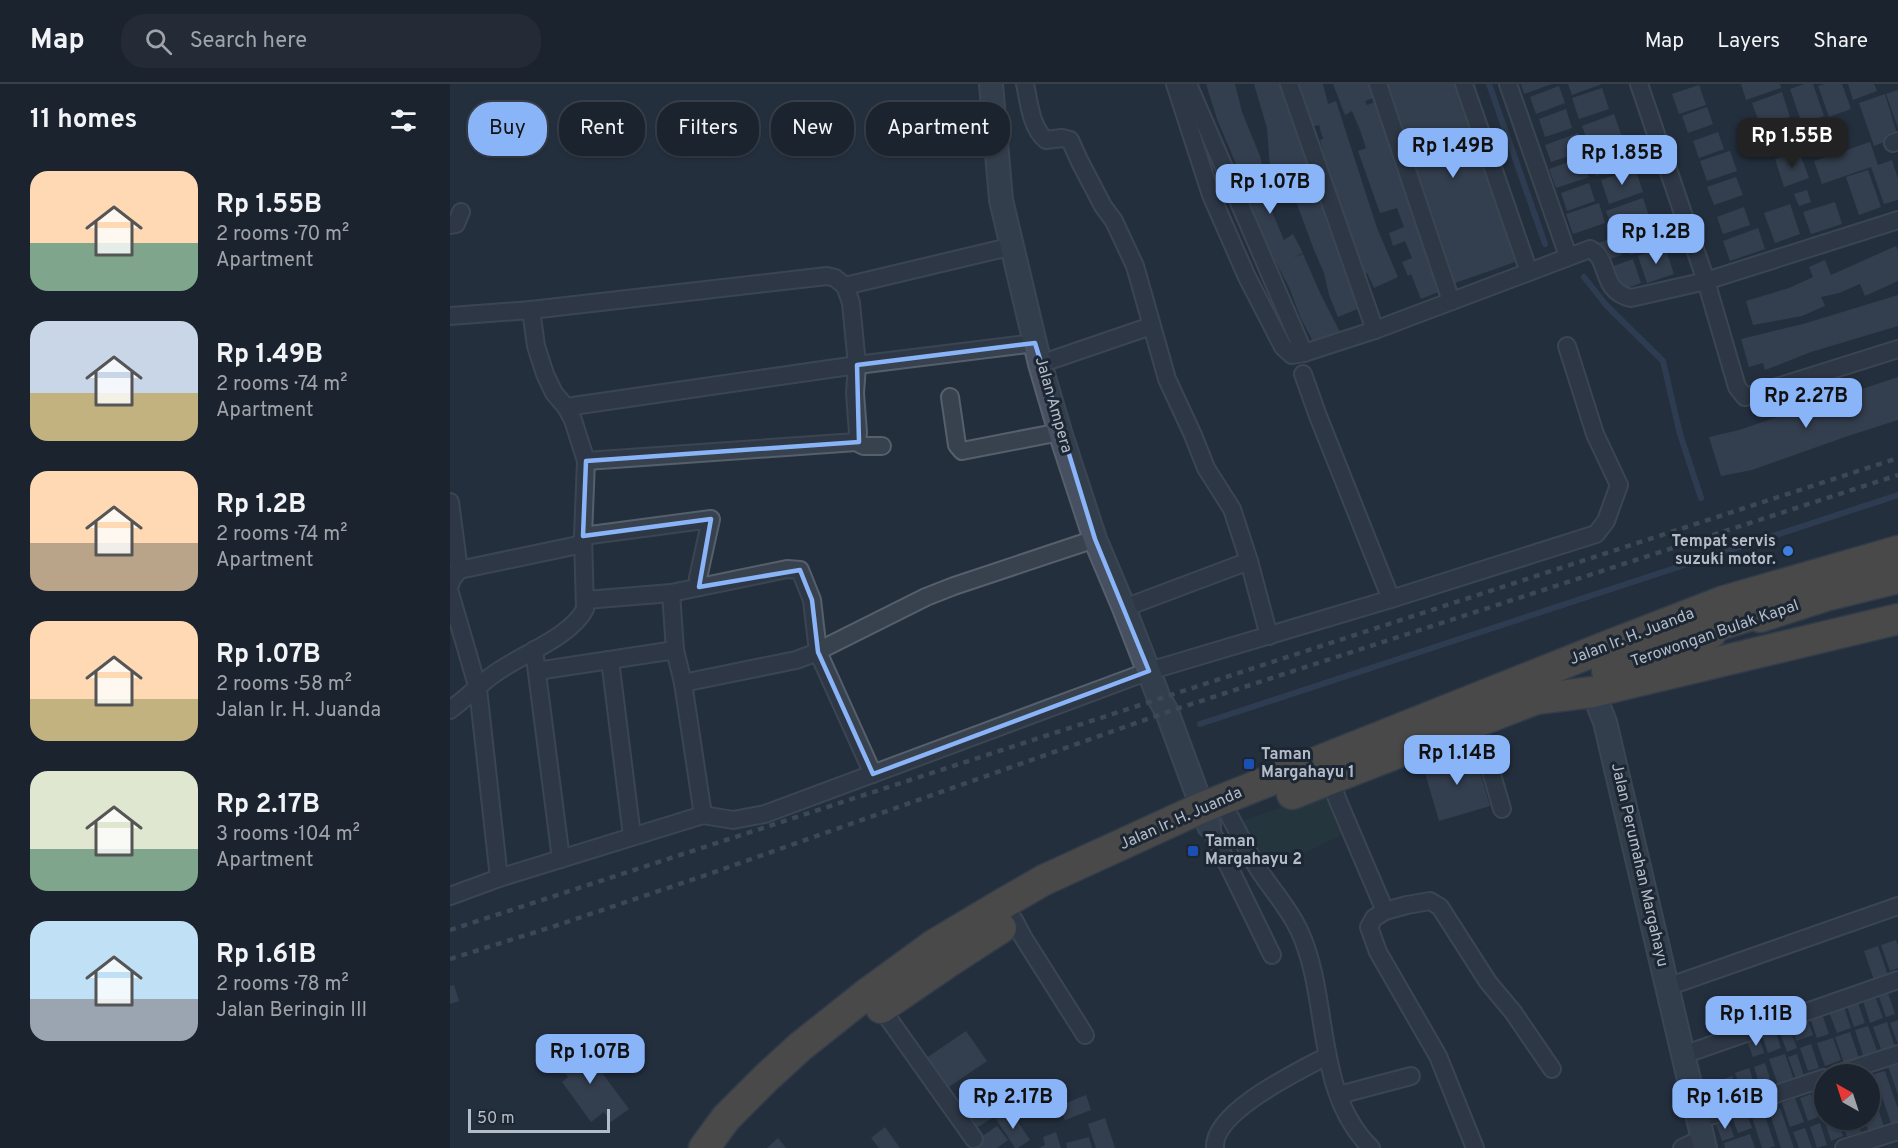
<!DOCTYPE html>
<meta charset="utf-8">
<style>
:root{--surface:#1b232e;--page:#242b36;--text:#f1f3f6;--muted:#a0a4aa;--line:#39404a;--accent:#8ab4f8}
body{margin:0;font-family:Overpass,sans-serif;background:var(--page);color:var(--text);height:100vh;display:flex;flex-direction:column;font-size:22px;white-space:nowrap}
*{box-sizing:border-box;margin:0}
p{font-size:20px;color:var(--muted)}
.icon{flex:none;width:33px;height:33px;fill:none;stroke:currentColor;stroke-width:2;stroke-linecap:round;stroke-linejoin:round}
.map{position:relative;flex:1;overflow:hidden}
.side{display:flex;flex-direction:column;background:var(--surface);width:450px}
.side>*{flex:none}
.hud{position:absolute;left:18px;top:18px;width:570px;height:54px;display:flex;gap:12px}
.needle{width:39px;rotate:321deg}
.buttons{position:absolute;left:1364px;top:980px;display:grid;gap:12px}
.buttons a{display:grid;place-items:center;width:66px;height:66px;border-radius:50%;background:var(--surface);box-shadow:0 2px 4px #0004,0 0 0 2px var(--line);font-size:30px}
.scale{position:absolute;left:18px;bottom:15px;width:142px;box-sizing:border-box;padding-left:6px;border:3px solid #b4bcc9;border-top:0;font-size:16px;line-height:21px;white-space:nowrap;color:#b4bcc9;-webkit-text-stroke:4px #1d2633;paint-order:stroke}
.price{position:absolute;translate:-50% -51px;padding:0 14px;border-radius:12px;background:var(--accent);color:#111;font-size:20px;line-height:39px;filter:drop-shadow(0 2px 3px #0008)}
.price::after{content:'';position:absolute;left:50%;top:36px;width:18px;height:14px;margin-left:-9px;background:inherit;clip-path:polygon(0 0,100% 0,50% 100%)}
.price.on{background:#222;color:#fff}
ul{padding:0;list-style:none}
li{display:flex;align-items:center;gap:18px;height:150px;padding:0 30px}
li span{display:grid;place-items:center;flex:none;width:168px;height:120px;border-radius:18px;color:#555}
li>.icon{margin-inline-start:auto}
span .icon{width:72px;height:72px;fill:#fffc;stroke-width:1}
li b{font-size:26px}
h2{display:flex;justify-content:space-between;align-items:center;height:72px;padding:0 30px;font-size:26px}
.chip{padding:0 21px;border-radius:24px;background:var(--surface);box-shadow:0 2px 4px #0004,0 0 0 2px var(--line);font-size:21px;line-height:54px}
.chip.on{background:var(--accent);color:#111}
header{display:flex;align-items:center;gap:36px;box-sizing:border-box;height:84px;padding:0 30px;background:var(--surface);border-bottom:2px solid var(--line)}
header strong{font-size:28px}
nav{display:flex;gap:33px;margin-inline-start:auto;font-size:21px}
.search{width:420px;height:54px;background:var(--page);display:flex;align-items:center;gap:15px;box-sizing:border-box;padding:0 21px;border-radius:24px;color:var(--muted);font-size:22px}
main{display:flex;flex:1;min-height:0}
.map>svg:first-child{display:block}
.grass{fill:#263c3f}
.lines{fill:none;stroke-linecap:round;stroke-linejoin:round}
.stream{stroke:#394c67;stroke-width:6}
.building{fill:#455162}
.street-casing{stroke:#565f6c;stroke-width:20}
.secondary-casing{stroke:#565f6c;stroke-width:26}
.highway-casing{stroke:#434c59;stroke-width:33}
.street{stroke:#38414e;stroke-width:16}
.secondary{stroke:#465061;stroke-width:22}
.highway{stroke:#746855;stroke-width:30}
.rail{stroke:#5a6575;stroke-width:4.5;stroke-dasharray:6 6;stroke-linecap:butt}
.marked{fill:none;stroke:#8ab4f8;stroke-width:4.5;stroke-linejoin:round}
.shop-dot{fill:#3f7fe0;stroke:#1d2633;stroke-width:2}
.transit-dot{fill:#1a4fb4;stroke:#1d2633;stroke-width:2}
.labels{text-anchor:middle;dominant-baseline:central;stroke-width:6;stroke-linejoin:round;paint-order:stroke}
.street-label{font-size:16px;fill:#b4bcc9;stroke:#1d2633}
.poi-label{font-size:16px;font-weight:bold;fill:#b4bcc9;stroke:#1d2633;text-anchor:start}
</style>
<header>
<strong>Map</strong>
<div class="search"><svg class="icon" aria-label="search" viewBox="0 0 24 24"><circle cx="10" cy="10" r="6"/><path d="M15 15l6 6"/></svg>Search here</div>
<nav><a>Map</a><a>Layers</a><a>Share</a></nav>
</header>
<main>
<section class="side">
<h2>11 homes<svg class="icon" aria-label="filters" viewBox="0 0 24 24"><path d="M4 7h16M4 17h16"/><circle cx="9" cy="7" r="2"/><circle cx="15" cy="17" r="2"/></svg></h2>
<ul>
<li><span style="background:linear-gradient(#ffd9b3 60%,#7fa58c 0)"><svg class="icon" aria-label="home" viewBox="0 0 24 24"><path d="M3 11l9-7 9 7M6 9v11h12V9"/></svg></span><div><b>Rp 1.55B</b><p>2 rooms · 70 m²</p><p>Apartment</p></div></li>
<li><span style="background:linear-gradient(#c9d6e8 60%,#c2b280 0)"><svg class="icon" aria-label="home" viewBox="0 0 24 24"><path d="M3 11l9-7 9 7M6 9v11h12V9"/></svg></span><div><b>Rp 1.49B</b><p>2 rooms · 74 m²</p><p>Apartment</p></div></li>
<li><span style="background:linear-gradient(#ffd9b3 60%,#b9a48a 0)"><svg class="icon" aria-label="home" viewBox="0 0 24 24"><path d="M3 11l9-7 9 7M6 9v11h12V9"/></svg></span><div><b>Rp 1.2B</b><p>2 rooms · 74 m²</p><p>Apartment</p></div></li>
<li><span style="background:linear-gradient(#ffd9b3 65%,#c2b280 0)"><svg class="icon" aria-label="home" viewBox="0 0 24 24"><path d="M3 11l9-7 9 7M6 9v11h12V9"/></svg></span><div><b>Rp 1.07B</b><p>2 rooms · 58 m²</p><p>Jalan Ir. H. Juanda</p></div></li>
<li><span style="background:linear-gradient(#dfe7d0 65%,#7fa58c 0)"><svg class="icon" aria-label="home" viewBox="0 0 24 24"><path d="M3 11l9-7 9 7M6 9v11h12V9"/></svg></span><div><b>Rp 2.17B</b><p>3 rooms · 104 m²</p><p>Apartment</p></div></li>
<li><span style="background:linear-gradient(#bfe0f5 65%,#9aa5b1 0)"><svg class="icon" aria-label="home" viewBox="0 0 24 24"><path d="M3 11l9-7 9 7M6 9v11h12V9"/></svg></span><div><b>Rp 1.61B</b><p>2 rooms · 78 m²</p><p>Jalan Beringin III</p></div></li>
</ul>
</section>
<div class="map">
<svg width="1448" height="1064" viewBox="0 0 1448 1064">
<rect width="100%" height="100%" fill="#242f3e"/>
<polygon class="grass" points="875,711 891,751 820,786 793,737 815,729"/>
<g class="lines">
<g class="stream">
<polyline points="1039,0 1095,160"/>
<polyline points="1134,193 1156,221 1213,277 1230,350 1251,414"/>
<polyline points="750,640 1448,411"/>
</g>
</g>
<g class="building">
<polygon points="756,0 785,0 792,28 810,72 823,130 834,156 843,150 853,169 843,174 853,170 871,211 890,248 865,261 851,235 839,203 818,164 798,122 786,80 767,35"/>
<polygon points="804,0 830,0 847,52 861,84 892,181 910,224 888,233 879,211 874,189 864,166 833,82 820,83 817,44"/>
<polygon points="846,0 873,0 878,20 886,17 927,144 948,193 924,204 917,189 911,191 897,156 902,153 878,86 870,56 873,55 869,41 861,43"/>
<polygon points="883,0 921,0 926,13 915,17 917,21 925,18 959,120 993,206 971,215 961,190 958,192 952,178 962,174 955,157 943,162 939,149 954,143 947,124 930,129 908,67 916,64 910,46 902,27 895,31"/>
<polygon points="938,0 1005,0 1068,177 1005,199 965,87 961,69"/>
<polygon points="1071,0 1102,0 1074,10"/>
<polygon points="1118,0 1152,0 1122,11"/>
<polygon points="1291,0 1330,0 1331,4 1296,16"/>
<polygon points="1354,0 1363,0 1374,32 1352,40 1340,5"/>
<polygon points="1374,0 1392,0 1401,25 1379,33 1368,2"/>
<polygon points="1398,0 1424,0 1427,7 1403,16"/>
<polygon points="1249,1 1256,21 1229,30 1222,10"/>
<polygon points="1109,2 1115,19 1086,30 1080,13"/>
<polygon points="1152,4 1159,25 1129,35 1122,14"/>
<polygon points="1448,6 1448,44 1436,10"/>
<polygon points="1332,8 1340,33 1311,43 1302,19"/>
<polygon points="1435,10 1448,53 1424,62 1409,19"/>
<polygon points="1257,23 1263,40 1238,49 1232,32"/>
<polygon points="1116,25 1122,44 1095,53 1089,35"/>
<polygon points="1164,30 1172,53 1140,64 1132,42"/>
<polygon points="1335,42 1340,56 1319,63 1314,49"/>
<polygon points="1268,48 1274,65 1249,74 1243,57"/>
<polygon points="1128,49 1134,67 1101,78 1095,61"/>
<polygon points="1420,58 1428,81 1442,76 1448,95 1448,116 1434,120 1421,83 1372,100 1364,77"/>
<polygon points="1173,59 1181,80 1146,92 1138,71"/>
<polygon points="1280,67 1287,87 1257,97 1250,77"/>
<polygon points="1349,67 1359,94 1334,103 1325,75"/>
<polygon points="1132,73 1139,93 1106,104 1099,85"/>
<polygon points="1185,84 1193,108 1159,120 1151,96"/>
<polygon points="1418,86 1431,123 1409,131 1396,93"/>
<polygon points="1286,93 1293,111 1264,121 1257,103"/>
<polygon points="1139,99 1145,117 1117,127 1111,109"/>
<polygon points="1357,106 1361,118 1349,122 1344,110"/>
<polygon points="1193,114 1200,135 1163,147 1156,127"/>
<polygon points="1385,118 1392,140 1361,150 1353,128"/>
<polygon points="1149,119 1155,139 1123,150 1116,130"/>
<polygon points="1340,120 1350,150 1325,159 1314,129"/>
<polygon points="1294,123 1300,141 1273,150 1267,133"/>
<polygon points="1200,142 1207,162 1180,171 1173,151"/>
<polygon points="1308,144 1315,165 1280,177 1273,157"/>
<polygon points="1166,153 1172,171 1154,177 1148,159"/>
<polygon points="1446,162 1448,166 1448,197 1415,212 1410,200 1389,209 1371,213 1375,222 1352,232 1303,241 1296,217 1339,204 1363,193 1359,183 1375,176 1381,191"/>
<polygon points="1215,163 1224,190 1197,199 1188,172"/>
<polygon points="1183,175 1191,199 1167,208 1158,184"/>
<polygon points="1448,211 1448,242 1361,268 1315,286 1313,279 1299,283 1291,255 1353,240"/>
<polygon points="1448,293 1448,336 1398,352 1302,386 1271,392 1259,353 1289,346"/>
<polygon points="1024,667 1040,722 989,737 973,682"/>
<polygon points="1446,856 1448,862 1448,884 1440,887 1431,861"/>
<polygon points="1428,862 1438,891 1424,896 1414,867"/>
<polygon points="4,901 9,917 0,920 0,902"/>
<polygon points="1438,909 1445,930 1436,933 1429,913"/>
<polygon points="1425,912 1433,934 1420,939 1413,917"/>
<polygon points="1408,919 1415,939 1404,943 1397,922"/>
<polygon points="1394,923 1401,944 1387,949 1379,928"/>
<polygon points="1372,930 1379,950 1367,954 1360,934"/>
<polygon points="1357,935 1363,951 1346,957 1341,941"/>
<polygon points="1448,936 1448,960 1440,939"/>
<polygon points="1437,938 1445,963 1432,968 1423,943"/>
<polygon points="1338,939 1347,964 1337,968 1328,943"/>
<polygon points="1418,942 1428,969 1414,974 1405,946"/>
<polygon points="1324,943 1331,964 1318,969 1311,948"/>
<polygon points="516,947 537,977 493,1007 472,977"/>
<polygon points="1400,948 1409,974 1394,979 1385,953"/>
<polygon points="1309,953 1314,969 1303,973 1297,957"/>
<polygon points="1383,954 1391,976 1375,982 1367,959"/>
<polygon points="129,958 179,1025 161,1038 154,1028 141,1038 112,998 118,993 105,975"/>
<polygon points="1361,960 1369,984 1358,987 1350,964"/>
<polygon points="1335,970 1344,996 1328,1001 1319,975"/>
<polygon points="1347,970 1354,992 1346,995 1338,973"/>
<polygon points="1448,978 1448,1011 1438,982"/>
<polygon points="1315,979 1322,1001 1311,1005 1304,983"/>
<polygon points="1299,984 1307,1008 1294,1013 1285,989"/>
<polygon points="1435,987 1448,1025 1448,1040 1442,1042 1424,990"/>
<polygon points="1419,988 1428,1011 1419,1014"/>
<polygon points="1282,992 1290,1014 1276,1018 1269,997"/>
<polygon points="1263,1001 1270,1020 1263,1023 1256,1003"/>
<polygon points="1374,1005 1374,1034 1365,1008"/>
<polygon points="1361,1010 1368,1033 1358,1037 1350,1014"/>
<polygon points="636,1011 641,1026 615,1036 609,1022"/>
<polygon points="1345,1014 1354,1038 1340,1043 1332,1019"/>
<polygon points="540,1015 549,1030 523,1046 514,1031"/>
<polygon points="1426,1018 1434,1043 1419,1048 1414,1035 1419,1035 1419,1020"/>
<polygon points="1312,1023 1325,1062 1319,1064 1312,1064 1300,1027"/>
<polygon points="1330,1024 1344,1064 1331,1064 1319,1027"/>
<polygon points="560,1026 580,1056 568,1064 565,1064 546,1035"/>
<polygon points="1296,1028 1302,1044 1288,1049 1282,1033"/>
<polygon points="655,1034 665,1064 646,1064 638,1040"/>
<polygon points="1278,1035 1284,1053 1272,1057 1266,1040"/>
<polygon points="1374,1035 1388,1035 1393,1052 1381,1057"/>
<polygon points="1391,1035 1406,1035 1411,1048 1397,1052"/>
<polygon points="1370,1039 1377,1061 1367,1064 1360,1043"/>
<polygon points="547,1042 558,1056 547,1064 528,1064 524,1058"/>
<polygon points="435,1043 450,1064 429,1064 421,1054"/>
<polygon points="1355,1044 1362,1064 1349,1064 1343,1048"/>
<polygon points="606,1048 611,1064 589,1064 595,1061 593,1053"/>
<polygon points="1300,1050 1305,1064 1275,1064 1274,1059"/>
<polygon points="639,1053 642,1064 617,1064 616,1059"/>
<polygon points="328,1054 336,1064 317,1064"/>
</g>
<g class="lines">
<defs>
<g id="street">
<path d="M575 0C579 18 581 44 596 56L612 54 620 56 630 78 653 122 664 137 685 182 717 295 743 351 756 384 782 425 799 477 819 552"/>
<polyline points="725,0 761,111 797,193 833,263 842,271 854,269"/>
<path d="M738 0 854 269 925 246 1140 165C1161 175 1149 207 1181 214L1256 197 1448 136"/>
<polyline points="839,0 925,246"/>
<polyline points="928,0 1001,217"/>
<polyline points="1014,0 1079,188"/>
<polyline points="1058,0 1118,172"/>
<polyline points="1189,0 1256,197 1287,303 1295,313 1448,265"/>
<polyline points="1443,59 1448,57"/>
<polyline points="0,141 6,140 11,128"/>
<polyline points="395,202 563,162"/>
<polyline points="0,232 81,226 377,192 385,194 395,202 401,219 407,281 405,309 408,349 406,358"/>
<polyline points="590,280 701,242"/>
<polyline points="853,290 868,332 941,515"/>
<polyline points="500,313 507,361 512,367 610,348"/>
<polyline points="116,323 407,281 585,259"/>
<polyline points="136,377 406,358 414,362 432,362"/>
<polyline points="0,418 9,486"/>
<polyline points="133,452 261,435 248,494 249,503"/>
<polyline points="0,501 2,495 9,486 133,460"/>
<polyline points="0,509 28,605 49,794"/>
<polyline points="221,509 225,566 233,599 253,731"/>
<polyline points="136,516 221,509 337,485 350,486 362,516 368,568 423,690"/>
<polyline points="674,524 799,477"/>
<polyline points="84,566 111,775"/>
<polyline points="160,576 182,752"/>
<polyline points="87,587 225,566"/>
<polyline points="233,599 346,576 368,568 376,563 476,513 504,502 645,455"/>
<path d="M0 626C15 615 29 601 44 590 70 571 121 553 135 525L133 452 136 377 123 336 116 323 104 309 95 290 86 262 81 226"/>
<polyline points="1027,639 1052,725"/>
<polyline points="880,695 888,717 935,827 957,821 980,817 990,823 1038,898 1063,928 1102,985"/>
<path d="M780 733C790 751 799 771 811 789 824 808 839 825 849 846 881 914 863 1007 921 1064"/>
<polyline points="759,742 822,871"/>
<polyline points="0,812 49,794 253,731 283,736 315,730 699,587 941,515 1146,450 1156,437 1169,401 1145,350 1117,262"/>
<polyline points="935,827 924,834 919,843 928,868 988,972 1025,1064"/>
<polyline points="564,836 573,853 635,951"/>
<polyline points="1217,903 1448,822"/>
<polyline points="431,924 524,1055"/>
<polyline points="1233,971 1448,896"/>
<polyline points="1387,990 1448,970"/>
<polyline points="889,1011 961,992"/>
<polyline points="1248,1036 1374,994"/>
<path d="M765 1064C762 1028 849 987 877 972"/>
<polyline points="1232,1064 1253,1054"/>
<polyline points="1394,1064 1448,1047"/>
</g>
<g id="secondary">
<polyline points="541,0 551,116 590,280 610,348 645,455 674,524 709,614 717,628 759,742"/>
<polyline points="1143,608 1155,638 1255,1064"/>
</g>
<g id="highway">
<polyline points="1310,533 1375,512 1448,494"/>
<polyline points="1241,550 1327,523"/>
<polyline points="1157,587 1261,549"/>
<polyline points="842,710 1086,615 1143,608 1448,535"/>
<polyline points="431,924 494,881 551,844"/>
<polyline points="254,1064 276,1034 316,994 351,962 419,908 482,862 554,819 594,796 751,724 1160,561 1274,517 1448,467"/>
</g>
</defs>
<use href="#street" class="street-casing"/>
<use href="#secondary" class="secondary-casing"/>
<use href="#highway" class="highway-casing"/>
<use href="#street" class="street"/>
<use href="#secondary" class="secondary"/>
<use href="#highway" class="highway"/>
<g class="rail">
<polyline points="0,846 1448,374"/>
<polyline points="0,875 105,842 262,789 717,628 1448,391"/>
</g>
</g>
<path d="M0 0H1448V1064H0ZM585 259 645 455 699 587 423 690 368 568 362 516 350 486 249 503 261 435 133 452 136 377 409 358 407 281Z" fill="#242f3e" fill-opacity=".55" fill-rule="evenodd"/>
<path class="marked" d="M585 259 645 455 699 587 423 690 368 568 362 516 350 486 249 503 261 435 133 452 136 377 409 358 407 281Z"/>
<circle class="shop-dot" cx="1338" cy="467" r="6"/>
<g class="transit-dot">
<rect x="793" y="674" width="12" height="12" rx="3"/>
<rect x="737" y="761" width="12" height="12" rx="3"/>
</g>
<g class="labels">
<g class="street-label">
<text transform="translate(603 321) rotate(74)">Jalan Ampera</text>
<text transform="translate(1265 550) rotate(-19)">Terowongan Bulak Kapal</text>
<text transform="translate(1182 553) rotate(-21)">Jalan Ir. H. Juanda</text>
<text transform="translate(731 735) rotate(-24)">Jalan Ir. H. Juanda</text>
<text transform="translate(1189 781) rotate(77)">Jalan Perumahan Margahayu</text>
</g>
<g class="poi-label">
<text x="1326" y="458" text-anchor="end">Tempat servis<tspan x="1326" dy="18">suzuki motor.</tspan></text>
<text x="811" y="671">Taman<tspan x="811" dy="18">Margahayu 1</tspan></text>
<text x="755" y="758">Taman<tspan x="755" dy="18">Margahayu 2</tspan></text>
</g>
</g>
</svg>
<div class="buttons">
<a><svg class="needle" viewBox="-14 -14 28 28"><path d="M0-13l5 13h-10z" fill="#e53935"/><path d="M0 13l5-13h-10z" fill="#a0a4aa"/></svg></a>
</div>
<div class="scale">50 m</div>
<b class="price on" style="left:1342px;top:85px">Rp 1.55B</b>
<b class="price" style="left:1003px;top:95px">Rp 1.49B</b>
<b class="price" style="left:1172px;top:102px">Rp 1.85B</b>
<b class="price" style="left:820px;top:131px">Rp 1.07B</b>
<b class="price" style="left:1206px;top:181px">Rp 1.2B</b>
<b class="price" style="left:1356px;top:345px">Rp 2.27B</b>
<b class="price" style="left:1007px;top:702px">Rp 1.14B</b>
<b class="price" style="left:1306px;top:963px">Rp 1.11B</b>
<b class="price" style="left:140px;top:1001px">Rp 1.07B</b>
<b class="price" style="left:563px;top:1046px">Rp 2.17B</b>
<b class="price" style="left:1275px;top:1046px">Rp 1.61B</b>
<div class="hud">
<a class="chip on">Buy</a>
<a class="chip">Rent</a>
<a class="chip">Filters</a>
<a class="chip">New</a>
<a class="chip">Apartment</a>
</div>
</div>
</main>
